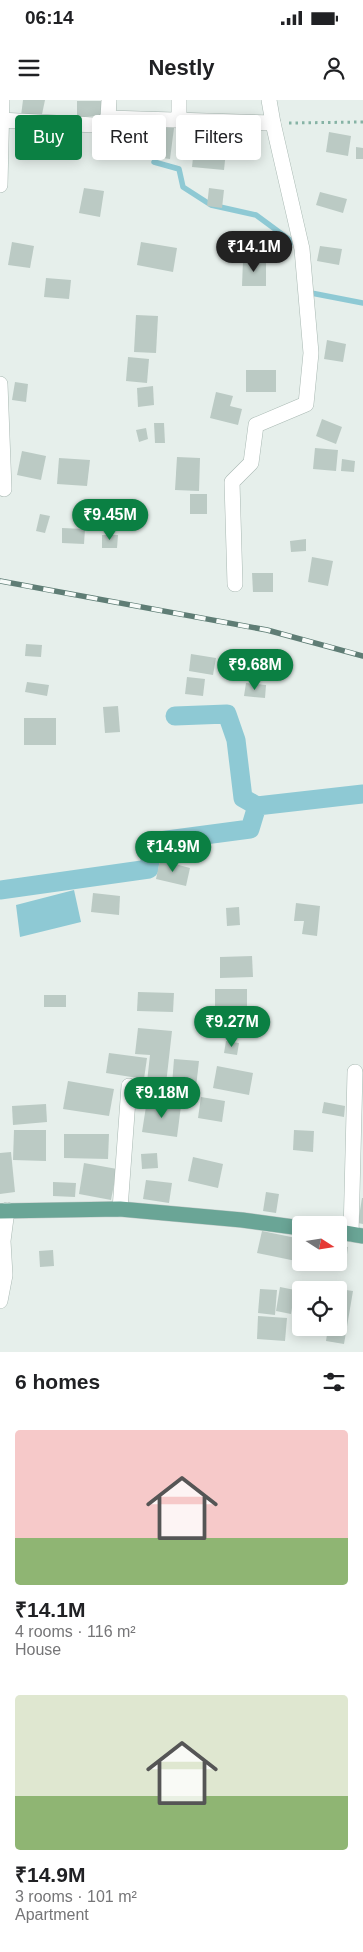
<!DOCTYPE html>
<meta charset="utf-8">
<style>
:root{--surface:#fff;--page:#f6f6f6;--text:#202124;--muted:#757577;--accent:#0b8043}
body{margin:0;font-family:Helvetica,sans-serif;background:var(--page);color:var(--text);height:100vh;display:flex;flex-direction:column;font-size:19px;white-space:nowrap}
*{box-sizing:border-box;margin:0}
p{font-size:16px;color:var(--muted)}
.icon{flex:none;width:28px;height:28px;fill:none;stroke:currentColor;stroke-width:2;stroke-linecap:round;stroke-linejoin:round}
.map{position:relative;height:1252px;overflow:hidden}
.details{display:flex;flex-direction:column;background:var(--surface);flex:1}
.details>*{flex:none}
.top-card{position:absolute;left:15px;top:15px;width:334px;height:45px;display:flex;gap:10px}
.needle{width:32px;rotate:102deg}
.controls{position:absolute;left:292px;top:1116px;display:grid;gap:10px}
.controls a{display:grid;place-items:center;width:55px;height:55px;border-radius:5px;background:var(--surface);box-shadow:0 2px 12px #0003;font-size:25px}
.price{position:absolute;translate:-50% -42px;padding:0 11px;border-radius:18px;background:var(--accent);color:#fff;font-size:16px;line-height:32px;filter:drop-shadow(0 1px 2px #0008)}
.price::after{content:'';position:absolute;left:50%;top:30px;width:15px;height:11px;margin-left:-8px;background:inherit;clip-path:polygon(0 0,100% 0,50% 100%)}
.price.selected{background:#222;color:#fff}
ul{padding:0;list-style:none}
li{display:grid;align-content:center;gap:10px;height:265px;padding:0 15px}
li span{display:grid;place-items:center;height:155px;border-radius:5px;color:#555}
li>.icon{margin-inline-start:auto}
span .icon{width:90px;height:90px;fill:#fffc;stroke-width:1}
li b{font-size:21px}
h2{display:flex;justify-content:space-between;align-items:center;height:60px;padding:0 15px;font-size:21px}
.pill{padding:0 18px;border-radius:5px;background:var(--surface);box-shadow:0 2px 12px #0003;font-size:18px;line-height:45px}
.pill.selected{background:var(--accent);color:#fff}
.status{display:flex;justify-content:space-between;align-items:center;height:35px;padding:0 25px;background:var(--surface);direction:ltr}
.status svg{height:14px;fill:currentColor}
header{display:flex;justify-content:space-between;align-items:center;height:65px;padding:0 15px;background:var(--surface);font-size:22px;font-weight:800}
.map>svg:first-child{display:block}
.water{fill:#8ec9d4}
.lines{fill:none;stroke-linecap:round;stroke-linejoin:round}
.stream{stroke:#8ec9d4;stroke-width:5.5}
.canal{stroke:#8ec9d4;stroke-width:19}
.building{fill:#bbcac4}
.street-casing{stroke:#a8b8b2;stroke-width:16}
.primary-casing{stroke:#c2cac8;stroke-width:16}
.path{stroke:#86b3a5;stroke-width:3;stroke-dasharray:2.5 4;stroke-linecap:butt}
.street{stroke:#fff;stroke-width:15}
.primary{stroke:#6aa596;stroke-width:15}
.rail-casing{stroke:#5f7d75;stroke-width:5.5}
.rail{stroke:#f7fbf9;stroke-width:4;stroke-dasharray:11;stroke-linecap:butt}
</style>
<div class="status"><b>06:14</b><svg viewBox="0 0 49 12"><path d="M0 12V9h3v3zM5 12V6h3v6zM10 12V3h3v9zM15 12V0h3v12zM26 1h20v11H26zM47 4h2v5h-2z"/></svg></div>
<header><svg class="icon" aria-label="menu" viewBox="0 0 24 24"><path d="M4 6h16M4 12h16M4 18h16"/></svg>Nestly<svg class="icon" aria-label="person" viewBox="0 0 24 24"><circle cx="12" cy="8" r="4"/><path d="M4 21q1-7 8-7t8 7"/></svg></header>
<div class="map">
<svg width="363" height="1252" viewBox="0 0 363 1252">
<rect width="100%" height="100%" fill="#e6efeb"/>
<polygon class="water" points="74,790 81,822 20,837 16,805"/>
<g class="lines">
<g class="stream">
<polyline points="154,62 179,69 183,87 211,105 256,115 298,146"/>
<polyline points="306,192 363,203"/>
</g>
<g class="canal">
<polyline points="175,616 227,614 236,640 243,698 257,706"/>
<polyline points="0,790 149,769 152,742 250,729 257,706 363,694"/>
</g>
</g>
<g class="building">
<polygon points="23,0 45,0 41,19 21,16"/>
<polygon points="77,1 103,1 103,16 77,17"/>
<polygon points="131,23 174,28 170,59 127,53"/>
<polygon points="196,28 228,32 224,70 192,67"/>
<polygon points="329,32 351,36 348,56 326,52"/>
<polygon points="356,47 363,48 363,59 356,59"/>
<polygon points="84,88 104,91 100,117 79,113"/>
<polygon points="209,88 224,90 222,108 207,106"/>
<polygon points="320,92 347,99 343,113 316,105"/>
<polygon points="12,142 34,146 30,168 8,165"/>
<polygon points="141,142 177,148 173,172 137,165"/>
<polygon points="320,146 342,149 339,165 317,161"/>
<polygon points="243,160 266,160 266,186 242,186"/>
<polygon points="46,178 71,180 69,199 44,197"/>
<polygon points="136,215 158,216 156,253 134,252"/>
<polygon points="327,240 346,244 343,262 324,259"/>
<polygon points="128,257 149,259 147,283 126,281"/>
<rect x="246" y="270" width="30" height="22"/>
<polygon points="15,282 28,284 26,302 12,300"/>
<polygon points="153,286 154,305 138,307 137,288"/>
<polygon points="216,292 233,296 230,306 242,309 238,325 210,318"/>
<polygon points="322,319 342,327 336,344 316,336"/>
<polygon points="154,323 164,323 165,343 155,343"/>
<polygon points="146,328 148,339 139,342 136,330"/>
<polygon points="315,348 338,350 336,371 313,369"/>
<polygon points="22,351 46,356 41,380 17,375"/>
<polygon points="177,357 200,358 199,391 175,390"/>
<polygon points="59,358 90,360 87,386 57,384"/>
<polygon points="342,359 355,361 354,372 341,371"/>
<rect x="190" y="394" width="17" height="20"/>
<polygon points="40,414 50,416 45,433 36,431"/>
<polygon points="62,428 85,429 84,444 62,443"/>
<polygon points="102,435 118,435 117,448 102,448"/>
<polygon points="306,439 306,451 291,452 290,441"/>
<polygon points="312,457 333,461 328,486 308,482"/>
<polygon points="252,473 273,473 273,492 253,492"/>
<polygon points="26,544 42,545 41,557 25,556"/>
<polygon points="191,554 216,558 213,575 189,571"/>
<polygon points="187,577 205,579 203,596 185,594"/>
<polygon points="27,582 49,585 47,596 25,592"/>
<polygon points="246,583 266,585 265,598 244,596"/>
<polygon points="118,606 120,632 105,633 103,607"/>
<rect x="24" y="618" width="32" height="27"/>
<polygon points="160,760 190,768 186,786 156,779"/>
<polygon points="93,793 120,796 119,815 91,812"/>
<polygon points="296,803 320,806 317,836 302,834 304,821 294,821"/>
<polygon points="239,807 240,825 227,826 226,808"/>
<polygon points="252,856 253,877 220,878 220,857"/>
<polygon points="215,889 247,889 247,906 215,907"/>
<polygon points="138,892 174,893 173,912 137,911"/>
<rect x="44" y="895" width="22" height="12"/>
<polygon points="234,910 236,924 214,926 213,912"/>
<polygon points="138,928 172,931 166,984 147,982 150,955 135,954"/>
<polygon points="226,941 239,943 237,955 224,953"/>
<polygon points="109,953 147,958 144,979 106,973"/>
<polygon points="174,959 199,961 196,987 172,985"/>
<polygon points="217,966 253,973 249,995 213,988"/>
<polygon points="68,981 114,989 109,1016 63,1009"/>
<polygon points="201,997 225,1001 222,1022 198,1018"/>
<polygon points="147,1000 181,1006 177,1037 142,1032"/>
<polygon points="324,1002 345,1006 344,1017 322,1013"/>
<polygon points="46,1004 47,1022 13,1025 12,1006"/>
<polygon points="14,1030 46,1030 46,1061 13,1060"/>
<polygon points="294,1030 314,1031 313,1052 293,1050"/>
<polygon points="64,1034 109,1034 108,1059 64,1058"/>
<polygon points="11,1052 15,1092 0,1094 0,1053"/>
<polygon points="157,1053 158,1068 142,1069 141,1054"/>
<polygon points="193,1057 223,1064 218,1088 188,1081"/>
<polygon points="84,1063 117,1069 111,1100 79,1094"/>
<polygon points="146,1080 172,1083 169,1103 143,1099"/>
<polygon points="53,1082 76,1083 75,1097 53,1096"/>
<polygon points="266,1092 279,1094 276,1113 263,1111"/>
<polygon points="362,1098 363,1098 363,1124 358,1123"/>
<polygon points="262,1131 301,1139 301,1162 257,1153"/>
<polygon points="339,1146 348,1147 345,1169 312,1164 339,1162"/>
<polygon points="53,1150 54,1166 40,1167 39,1151"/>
<polygon points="280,1187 295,1190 291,1214 276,1211"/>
<polygon points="260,1189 277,1190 275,1215 258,1213"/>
<polygon points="339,1189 353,1191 344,1244 326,1241 328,1228 339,1228"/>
<polygon points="258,1216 287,1218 285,1241 257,1239"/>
</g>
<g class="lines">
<defs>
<g id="street">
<polyline points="108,18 273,23"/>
<polyline points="0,20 94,25 103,22 108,18 109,0"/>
<polyline points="179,20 179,0"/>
<polyline points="0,85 2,0"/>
<polyline points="0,284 4,389"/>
<polyline points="235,484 232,382 251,363 256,325 306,304 311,253 302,149 273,23 269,0"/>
<polyline points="120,1109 129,986"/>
<polyline points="351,1134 355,972"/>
<polyline points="0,1201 5,1175 3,1141 7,1110"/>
</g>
<g id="primary">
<polyline points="0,1111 120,1109 242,1120 301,1128"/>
<polyline points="339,1132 363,1136"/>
</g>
</defs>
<use href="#street" class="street-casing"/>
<use href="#primary" class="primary-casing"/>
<polyline class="path" points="289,23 363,22"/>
<use href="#street" class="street"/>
<use href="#primary" class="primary"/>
<defs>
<polyline id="rail" points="0,481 267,530 363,556"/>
</defs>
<use href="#rail" class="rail-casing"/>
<use href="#rail" class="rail"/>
</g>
</svg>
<div class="controls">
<a><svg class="needle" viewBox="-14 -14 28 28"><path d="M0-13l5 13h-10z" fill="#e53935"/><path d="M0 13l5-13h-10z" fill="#757577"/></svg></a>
<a><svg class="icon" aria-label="locate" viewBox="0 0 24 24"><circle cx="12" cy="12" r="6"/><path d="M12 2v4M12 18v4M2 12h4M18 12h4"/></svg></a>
</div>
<b class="price selected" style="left:254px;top:173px">₹14.1M</b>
<b class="price" style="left:110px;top:441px">₹9.45M</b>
<b class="price" style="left:255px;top:591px">₹9.68M</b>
<b class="price" style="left:173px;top:773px">₹14.9M</b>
<b class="price" style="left:232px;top:948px">₹9.27M</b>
<b class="price" style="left:162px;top:1019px">₹9.18M</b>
<div class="top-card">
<a class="pill selected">Buy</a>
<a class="pill">Rent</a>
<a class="pill">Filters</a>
</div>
</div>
<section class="details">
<h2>6 homes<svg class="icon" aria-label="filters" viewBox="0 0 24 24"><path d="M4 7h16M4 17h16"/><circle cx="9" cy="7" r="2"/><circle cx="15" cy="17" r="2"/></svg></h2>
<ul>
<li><span style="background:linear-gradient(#f6c9c9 70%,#8fb573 0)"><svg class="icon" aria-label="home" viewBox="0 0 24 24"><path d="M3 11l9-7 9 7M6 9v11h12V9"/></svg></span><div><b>₹14.1M</b><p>4 rooms · 116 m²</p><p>House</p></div></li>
<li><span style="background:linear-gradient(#dfe7d0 65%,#8fb573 0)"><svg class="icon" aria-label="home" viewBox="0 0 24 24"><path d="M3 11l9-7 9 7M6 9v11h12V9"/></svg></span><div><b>₹14.9M</b><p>3 rooms · 101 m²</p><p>Apartment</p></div></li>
</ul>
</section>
